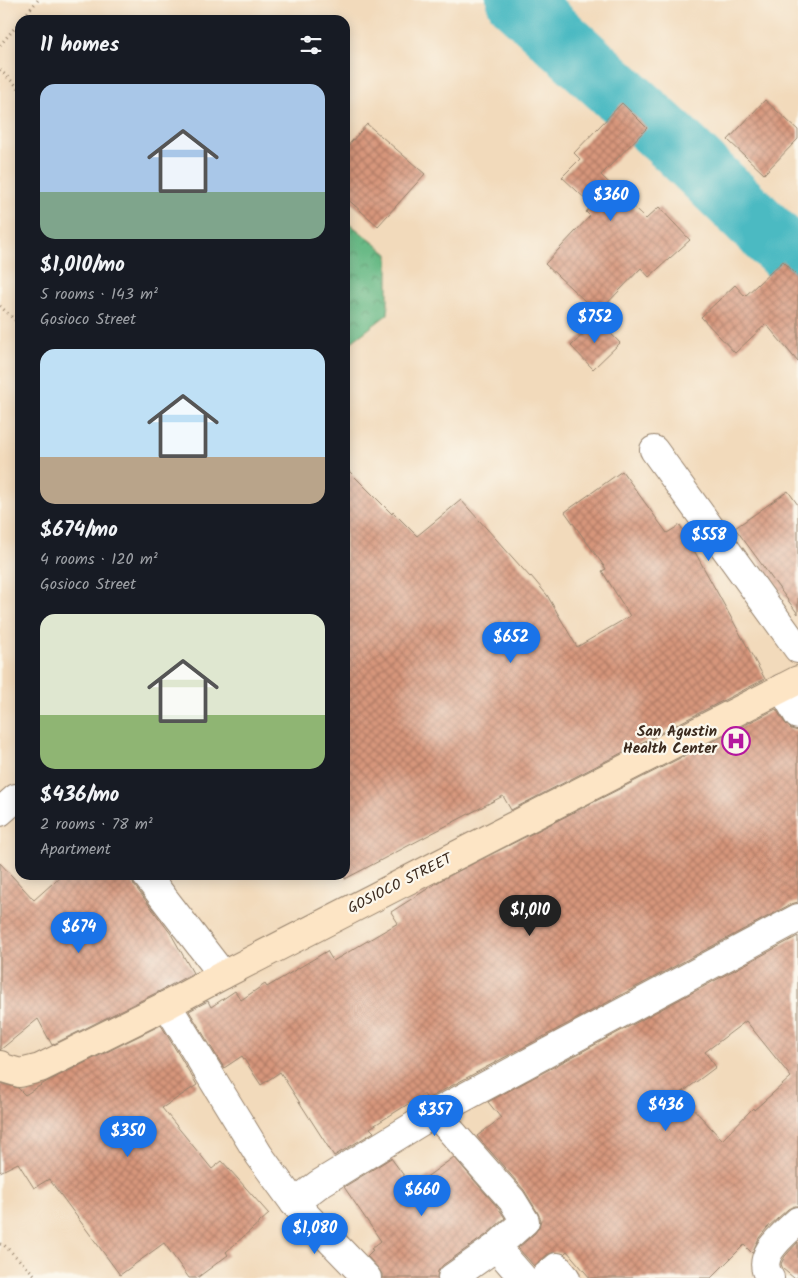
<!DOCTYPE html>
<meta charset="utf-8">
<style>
:root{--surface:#171b24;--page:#20242c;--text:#f1f3f6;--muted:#9ea1a6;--accent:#1a73e8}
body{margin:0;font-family:Kalam,sans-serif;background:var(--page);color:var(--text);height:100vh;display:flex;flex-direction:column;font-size:19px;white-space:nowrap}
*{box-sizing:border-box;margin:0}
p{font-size:16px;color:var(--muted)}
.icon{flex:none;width:28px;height:28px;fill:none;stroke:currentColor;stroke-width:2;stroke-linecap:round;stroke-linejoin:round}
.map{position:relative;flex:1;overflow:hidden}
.side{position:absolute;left:15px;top:15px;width:335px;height:865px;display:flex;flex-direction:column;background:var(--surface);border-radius:15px;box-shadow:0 2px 12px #0003}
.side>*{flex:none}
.price{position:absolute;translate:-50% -42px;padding:0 11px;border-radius:18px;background:var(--accent);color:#fff;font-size:16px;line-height:32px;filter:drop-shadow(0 1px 2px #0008)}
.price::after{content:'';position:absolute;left:50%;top:30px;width:15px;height:11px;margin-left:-8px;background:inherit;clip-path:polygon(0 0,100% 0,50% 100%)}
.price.on{background:#222;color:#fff}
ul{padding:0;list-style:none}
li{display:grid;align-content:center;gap:10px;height:265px;padding:0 25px}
li span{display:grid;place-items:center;height:155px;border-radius:15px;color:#555}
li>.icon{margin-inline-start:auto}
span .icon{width:90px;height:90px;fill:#fffc;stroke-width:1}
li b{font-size:21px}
h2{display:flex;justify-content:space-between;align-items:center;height:60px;padding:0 25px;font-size:21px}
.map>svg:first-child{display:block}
.forest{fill:url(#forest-crowns);stroke:#527252}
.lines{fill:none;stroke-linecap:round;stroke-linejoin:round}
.river{stroke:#4bbac2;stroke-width:62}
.building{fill:url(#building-cross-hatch);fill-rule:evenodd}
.street-casing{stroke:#96826c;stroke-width:30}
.secondary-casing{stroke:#96826c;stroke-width:30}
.path{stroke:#96826c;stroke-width:3;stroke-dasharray:1 4;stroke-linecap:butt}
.street{stroke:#fff;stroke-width:28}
.secondary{stroke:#fde5c5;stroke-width:28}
.labels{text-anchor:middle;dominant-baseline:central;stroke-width:4.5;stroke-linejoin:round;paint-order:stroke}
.poi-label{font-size:15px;font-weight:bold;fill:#3b2a1e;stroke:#fbf7ec;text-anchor:end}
.street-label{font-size:15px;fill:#3b2a1e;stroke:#fbf7ec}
</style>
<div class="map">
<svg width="798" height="1278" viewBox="0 0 798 1278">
<defs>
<pattern id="forest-crowns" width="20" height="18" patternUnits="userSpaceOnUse" patternTransform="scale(1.25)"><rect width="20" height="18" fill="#69ba86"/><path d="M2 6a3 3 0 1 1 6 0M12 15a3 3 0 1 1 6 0" fill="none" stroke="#58976d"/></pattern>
<pattern id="building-cross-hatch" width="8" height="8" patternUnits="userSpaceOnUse" patternTransform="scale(1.25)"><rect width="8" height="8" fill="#d7967c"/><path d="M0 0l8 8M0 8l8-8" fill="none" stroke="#b07b65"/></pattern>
</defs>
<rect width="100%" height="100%" fill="#fbf7ec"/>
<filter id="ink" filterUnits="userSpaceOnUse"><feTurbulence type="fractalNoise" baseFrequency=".02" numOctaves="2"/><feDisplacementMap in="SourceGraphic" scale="10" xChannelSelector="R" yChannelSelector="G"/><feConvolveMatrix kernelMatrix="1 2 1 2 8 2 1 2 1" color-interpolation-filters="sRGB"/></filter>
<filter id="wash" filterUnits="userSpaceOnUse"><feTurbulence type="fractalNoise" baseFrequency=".0096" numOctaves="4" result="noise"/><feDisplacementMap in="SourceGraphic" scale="20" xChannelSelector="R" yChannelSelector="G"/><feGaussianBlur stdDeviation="1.12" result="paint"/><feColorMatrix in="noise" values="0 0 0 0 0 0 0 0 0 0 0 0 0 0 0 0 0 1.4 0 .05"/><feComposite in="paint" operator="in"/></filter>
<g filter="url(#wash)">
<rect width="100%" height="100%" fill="#f2dabb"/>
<polygon class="forest" points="345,220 388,254 388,314 345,347"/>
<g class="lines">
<polyline class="river" points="517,0 675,144 798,263"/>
</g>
<g id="blocks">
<g class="building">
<polygon points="765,100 798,130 798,139 764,174 728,140"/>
<polygon points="622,103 647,128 601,175 646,219 659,207 690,240 649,277 641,268 598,313 545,264 590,216 586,212 592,205 562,177 580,159 574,153"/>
<polygon points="367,124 425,174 378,226 345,197 345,149"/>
<polygon points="783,261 798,276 798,362 766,324 735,353 701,317 735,285 745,296"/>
<polygon points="598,320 620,343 593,369 571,346"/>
<polygon points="345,467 392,514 393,512 417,536 461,500 530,577 531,576 547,595 577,647 630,616 602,571 606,569 565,512 622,471 667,533 680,525 765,679 511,810 503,796 345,879"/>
<polygon points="788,491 798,505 798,614 735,528"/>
<polygon points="776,709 785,723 791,729 798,731 798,902 791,904 427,1099 424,1094 370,1128 374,1132 334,1156 280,1072 261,1085 242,1056 224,1068 189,1011 208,1001 211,1007 235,991 241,1000 265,984 267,987 327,951 333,961 398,923 391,912 443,879"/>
<polygon points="0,863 34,900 62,875 131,875 134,885 171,934 193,973 160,991 52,1045 38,1019 0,1050"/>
<path d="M798 936V1206H794L788 1209 767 1228 759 1238 752 1253 744 1245 711 1278H590L567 1251 564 1254 554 1252 547 1255 534 1266 518 1248 535 1233 539 1227 541 1220 538 1213 524 1190 477 1136 501 1118 488 1102ZM746 1021 791 1077 754 1110 753 1108 722 1140 680 1094 716 1067 705 1052Z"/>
<polygon points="161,1025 197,1085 162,1108 212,1169 222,1161 269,1214 226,1252 228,1255 197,1278 189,1278 164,1243 120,1275 49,1179 34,1188 18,1163 0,1172 0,1083 18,1088 25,1095 46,1082"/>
<polygon points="454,1157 499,1209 505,1218 486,1235 443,1265 438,1271 437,1278 382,1278 382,1274 378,1268 367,1256 373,1250 371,1249 381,1241 344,1187 391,1158 410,1184 418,1178 421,1181"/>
<polygon points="798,1242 798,1278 794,1278 783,1269 781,1264 785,1256"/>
</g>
</g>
</g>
<g filter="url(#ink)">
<use href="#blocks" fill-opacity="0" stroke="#96826c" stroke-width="1"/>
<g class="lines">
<defs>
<g id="street">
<polyline points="654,450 798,649"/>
<polyline points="782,688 798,715"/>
<polyline points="0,812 16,798"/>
<polyline points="146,875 223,975"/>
<polyline points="167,1005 259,1155 294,1203 319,1184 435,1113 798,918"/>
<polyline points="435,1113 512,1200 525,1221 496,1247 452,1278"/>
<polyline points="294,1203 367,1278"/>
<polyline points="496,1247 523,1278"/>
<polyline points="544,1278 557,1267 566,1278"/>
<path d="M770 1278C754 1256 783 1235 798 1221"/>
</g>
<polyline id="secondary" points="0,1065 3,1068 20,1073 40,1068 167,1005 223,975 798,680"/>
</defs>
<use href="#street" class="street-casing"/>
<use href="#secondary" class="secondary-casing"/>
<g class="path">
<polyline points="21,20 38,0"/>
<polyline points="0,45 20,22"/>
<polyline points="0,70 20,89"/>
<polyline points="0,306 20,325"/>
<polyline points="0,1244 4,1245 38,1278"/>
</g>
<use href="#street" class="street"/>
<use href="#secondary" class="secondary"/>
</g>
</g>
<defs>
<symbol id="hospital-ring" viewBox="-11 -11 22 22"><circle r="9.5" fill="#fbf7ec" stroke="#b5179e" stroke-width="1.5"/><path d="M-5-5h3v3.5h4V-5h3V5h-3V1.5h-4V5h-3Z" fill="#b5179e"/></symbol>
</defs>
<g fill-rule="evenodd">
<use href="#hospital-ring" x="720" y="725" width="32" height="32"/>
</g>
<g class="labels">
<g class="poi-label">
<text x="717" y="732">San Agustin<tspan x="717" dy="17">Health Center</tspan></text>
</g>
<g class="street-label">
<text transform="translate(400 884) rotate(-27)">GOSIOCO STREET</text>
</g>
</g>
</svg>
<b class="price" style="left:611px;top:222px">$360</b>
<b class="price" style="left:595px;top:344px">$752</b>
<b class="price" style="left:709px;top:562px">$558</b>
<b class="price" style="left:511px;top:664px">$652</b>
<b class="price on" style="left:530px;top:937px">$1,010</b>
<b class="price" style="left:79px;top:954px">$674</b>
<b class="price" style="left:666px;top:1132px">$436</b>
<b class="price" style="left:435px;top:1137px">$357</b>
<b class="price" style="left:128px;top:1158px">$350</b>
<b class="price" style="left:422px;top:1217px">$660</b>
<b class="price" style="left:315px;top:1255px">$1,080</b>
<section class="side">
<h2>11 homes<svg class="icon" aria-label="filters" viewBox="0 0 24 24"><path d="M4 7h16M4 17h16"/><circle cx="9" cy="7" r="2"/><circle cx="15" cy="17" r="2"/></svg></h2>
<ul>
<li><span style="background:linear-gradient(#a9c7e8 70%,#7fa58c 0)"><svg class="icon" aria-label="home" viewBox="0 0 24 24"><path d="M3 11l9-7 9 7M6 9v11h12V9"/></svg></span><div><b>$1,010/mo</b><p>5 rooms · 143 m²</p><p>Gosioco Street</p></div></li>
<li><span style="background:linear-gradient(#bfe0f5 70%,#b9a48a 0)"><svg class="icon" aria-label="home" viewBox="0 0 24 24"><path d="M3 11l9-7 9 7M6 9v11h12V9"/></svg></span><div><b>$674/mo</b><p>4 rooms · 120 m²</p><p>Gosioco Street</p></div></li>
<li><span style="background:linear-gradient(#dfe7d0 65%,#8fb573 0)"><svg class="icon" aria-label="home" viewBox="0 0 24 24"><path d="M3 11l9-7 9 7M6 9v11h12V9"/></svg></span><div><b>$436/mo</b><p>2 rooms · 78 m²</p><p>Apartment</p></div></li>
</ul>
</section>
</div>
